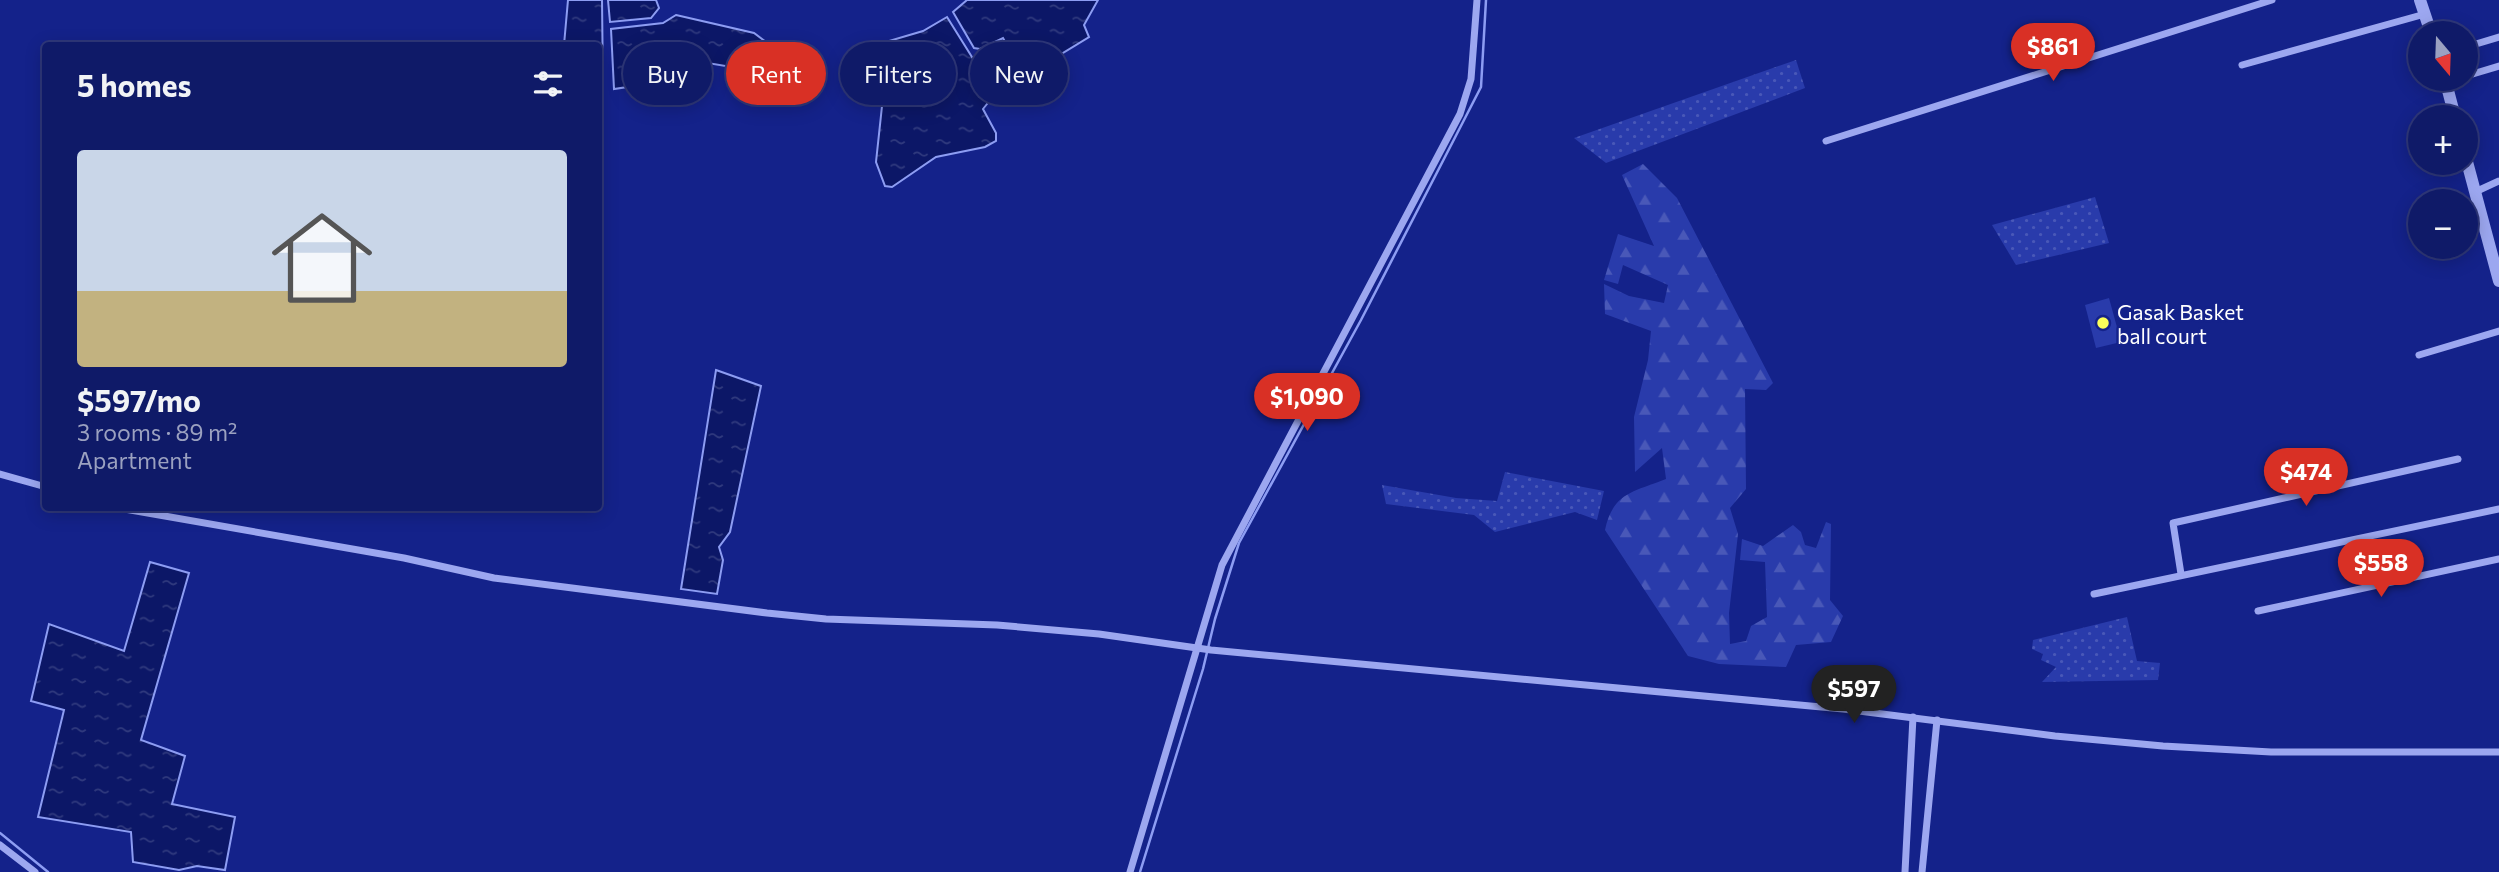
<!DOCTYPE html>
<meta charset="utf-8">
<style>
:root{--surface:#0f1a68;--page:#18236e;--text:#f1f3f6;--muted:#9ba1c0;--line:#2f387c;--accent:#d93025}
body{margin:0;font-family:Commissioner,sans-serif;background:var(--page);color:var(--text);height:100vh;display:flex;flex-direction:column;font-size:26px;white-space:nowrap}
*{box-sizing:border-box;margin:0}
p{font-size:23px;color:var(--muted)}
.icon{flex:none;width:38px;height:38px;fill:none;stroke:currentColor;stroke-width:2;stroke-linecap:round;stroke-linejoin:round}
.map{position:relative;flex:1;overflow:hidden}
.drawer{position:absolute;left:42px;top:42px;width:560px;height:469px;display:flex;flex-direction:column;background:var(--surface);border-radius:7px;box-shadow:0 4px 18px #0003,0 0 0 2px var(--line)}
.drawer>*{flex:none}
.top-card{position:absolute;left:623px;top:42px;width:665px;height:63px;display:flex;gap:14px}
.needle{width:46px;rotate:161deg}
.controls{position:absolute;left:2408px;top:21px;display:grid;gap:14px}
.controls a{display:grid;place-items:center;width:70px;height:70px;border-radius:50%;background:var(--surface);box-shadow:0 4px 18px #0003,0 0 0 2px var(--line);font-size:35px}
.price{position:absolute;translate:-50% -60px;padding:0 16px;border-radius:24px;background:var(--accent);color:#fff;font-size:23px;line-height:46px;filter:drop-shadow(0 2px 4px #0008)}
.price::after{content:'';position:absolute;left:50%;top:42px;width:21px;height:16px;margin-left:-10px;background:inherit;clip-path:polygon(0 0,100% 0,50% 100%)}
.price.on{background:#222;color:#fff}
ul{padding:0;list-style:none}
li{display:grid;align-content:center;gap:14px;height:371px;padding:0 35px}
li span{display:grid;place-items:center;height:217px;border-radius:7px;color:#555}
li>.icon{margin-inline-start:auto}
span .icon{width:126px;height:126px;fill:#fffc;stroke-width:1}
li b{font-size:30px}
h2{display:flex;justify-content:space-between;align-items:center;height:84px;padding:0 35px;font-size:30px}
.chip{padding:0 24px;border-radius:32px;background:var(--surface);box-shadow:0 4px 18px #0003,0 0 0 2px var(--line);font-size:24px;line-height:63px}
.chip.on{background:var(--accent);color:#fff}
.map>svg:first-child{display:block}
.grass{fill:url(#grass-dots)}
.forest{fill:url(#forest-firs)}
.garden{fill:#293bab}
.water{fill:url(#water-ripples);stroke:#8d9df3;stroke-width:2}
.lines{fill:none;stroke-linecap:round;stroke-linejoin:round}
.stream{stroke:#8d9df3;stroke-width:2.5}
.minor{stroke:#9ca7f0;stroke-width:7}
.tertiary{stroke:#9ca7f0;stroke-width:12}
.poi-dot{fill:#fbff5a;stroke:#14228a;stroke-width:2.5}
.labels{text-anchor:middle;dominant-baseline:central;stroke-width:5;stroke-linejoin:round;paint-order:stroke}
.poi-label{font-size:21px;fill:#fff;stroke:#14228a;text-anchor:start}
</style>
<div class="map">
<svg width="2499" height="872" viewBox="0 0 2499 872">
<defs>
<pattern id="grass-dots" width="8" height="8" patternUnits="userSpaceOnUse" patternTransform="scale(1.75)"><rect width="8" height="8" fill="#293bab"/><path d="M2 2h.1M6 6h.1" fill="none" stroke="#4958b8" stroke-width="1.8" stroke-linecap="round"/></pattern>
<pattern id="forest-firs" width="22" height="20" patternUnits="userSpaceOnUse" patternTransform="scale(1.75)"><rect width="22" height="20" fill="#293bab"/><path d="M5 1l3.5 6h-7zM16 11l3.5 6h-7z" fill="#4958b8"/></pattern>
<pattern id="water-ripples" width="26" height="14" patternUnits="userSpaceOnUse" patternTransform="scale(1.75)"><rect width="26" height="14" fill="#0c1767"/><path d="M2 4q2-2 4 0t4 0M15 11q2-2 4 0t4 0" fill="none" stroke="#303a7e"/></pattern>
</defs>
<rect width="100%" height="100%" fill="#14228a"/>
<g class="grass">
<polygon points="1796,60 1805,88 1606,163 1574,138"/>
<polygon points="2095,197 2109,243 2016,265 1992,225"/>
<polygon points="1505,472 1604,491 1597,520 1575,512 1495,532 1474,515 1386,504 1382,485 1456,498 1497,501"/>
<polygon points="2127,617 2137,661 2160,663 2158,680 2042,682 2056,667 2041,660 2043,654 2032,649 2033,640"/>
</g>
<path class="forest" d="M1643 164 1677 198 1773 383 1766 390 1745 389 1746 489 1730 508 1738 534 1729 613 1730 644 1746 641 1751 626 1767 617 1765 562 1740 560 1742 539 1763 546 1793 525 1801 532 1805 545 1816 548 1826 522 1831 524 1830 600 1843 616 1831 642 1796 645 1786 667 1719 664 1688 656 1605 530C1613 492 1634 492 1666 479L1662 448 1635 472 1634 417 1648 360 1651 331 1605 314 1604 284 1629 296 1664 303 1668 285 1623 265 1618 284 1604 280 1618 234 1654 246 1622 175Z"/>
<polygon class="garden" points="2109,298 2121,342 2096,348 2085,305"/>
<g class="water">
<polygon points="568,0 602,0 603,87 599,88 598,46 564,45"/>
<polygon points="608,0 656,0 659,8 651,18 610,22"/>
<polygon points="967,0 1098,0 1084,25 1089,37 1025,76 1003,38 980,49 974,48 953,12"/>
<polygon points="676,15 754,33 770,45 749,70 690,60 663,74 660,82 614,89 611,29 663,23"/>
<polygon points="947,17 995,94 983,109 996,133 996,141 985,147 936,157 892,187 885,186 876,162 889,41 923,31"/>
<polygon points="716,370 761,386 730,532 719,547 723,560 717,594 681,589"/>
<polygon points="150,562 189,573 141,740 185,756 172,804 235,817 225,870 197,866 179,870 133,862 131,832 38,817 64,710 31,701 49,624 124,651"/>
</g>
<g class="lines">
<g class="stream">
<polyline points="0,833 48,872"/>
<polyline points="1140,872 1203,669 1215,619 1239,543 1361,320 1481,87 1486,0"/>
</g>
<g class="minor">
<polyline points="2466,47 2499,37"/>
<polyline points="2242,65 2425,14"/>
<polyline points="2466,76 2499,66"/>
<polyline points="1826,141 2272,0"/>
<polyline points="2475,192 2499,181"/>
<polyline points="2419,355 2499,331"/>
<polyline points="0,474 46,487"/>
<polyline points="119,508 404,558 494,578 767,613 826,619 997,625 1099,634 1211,650 1843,709 2055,736 2163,746 2271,752 2499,752"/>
<polyline points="2181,574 2173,523 2458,459"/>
<polyline points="2094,594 2499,509"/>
<polyline points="2258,611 2499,559"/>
<polyline points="0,845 35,872"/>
<polyline points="1130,872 1222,565 1460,114 1471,79 1477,0"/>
<polyline points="1905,872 1913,717"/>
<polyline points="1922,872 1937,720"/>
</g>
<g class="tertiary">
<polyline points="2420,0 2431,33"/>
<polyline points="2445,79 2455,117"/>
<polyline points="2466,158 2499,281"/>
</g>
</g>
<circle class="poi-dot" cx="2103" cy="323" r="7"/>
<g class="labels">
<g class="poi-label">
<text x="2117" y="311">Gasak Basket<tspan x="2117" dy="24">ball court</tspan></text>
</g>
</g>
</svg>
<div class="controls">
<a><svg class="needle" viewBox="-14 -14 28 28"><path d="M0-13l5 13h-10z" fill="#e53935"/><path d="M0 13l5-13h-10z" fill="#9ba1c0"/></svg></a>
<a>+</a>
<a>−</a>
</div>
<b class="price" style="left:2053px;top:83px">$861</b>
<b class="price" style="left:1307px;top:433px">$1,090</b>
<b class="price" style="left:2306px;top:508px">$474</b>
<b class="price" style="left:2381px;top:599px">$558</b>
<b class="price on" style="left:1854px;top:725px">$597</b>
<div class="top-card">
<a class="chip">Buy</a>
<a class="chip on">Rent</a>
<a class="chip">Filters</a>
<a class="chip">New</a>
</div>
<section class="drawer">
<h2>5 homes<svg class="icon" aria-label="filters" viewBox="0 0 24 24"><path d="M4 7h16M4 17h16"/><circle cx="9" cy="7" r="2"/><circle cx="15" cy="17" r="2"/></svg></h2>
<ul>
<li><span style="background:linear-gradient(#c9d6e8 65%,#c2b280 0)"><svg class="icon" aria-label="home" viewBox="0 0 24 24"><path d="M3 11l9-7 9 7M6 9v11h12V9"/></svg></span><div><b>$597/mo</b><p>3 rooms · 89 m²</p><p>Apartment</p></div></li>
</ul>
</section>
</div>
